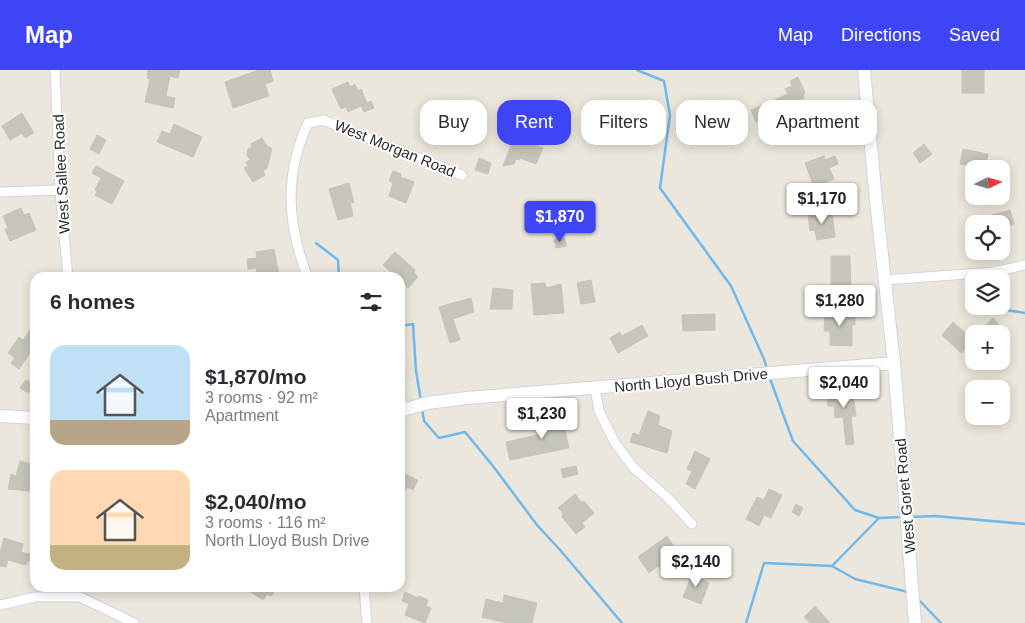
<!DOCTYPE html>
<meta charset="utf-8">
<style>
:root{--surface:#fff;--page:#f7f7f7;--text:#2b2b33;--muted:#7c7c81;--accent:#3e45f7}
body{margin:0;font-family:Helvetica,sans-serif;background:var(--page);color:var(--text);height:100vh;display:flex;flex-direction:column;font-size:19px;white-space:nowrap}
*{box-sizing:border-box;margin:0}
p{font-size:16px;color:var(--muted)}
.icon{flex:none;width:28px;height:28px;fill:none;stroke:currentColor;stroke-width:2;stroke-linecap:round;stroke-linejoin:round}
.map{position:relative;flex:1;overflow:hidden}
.side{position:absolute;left:30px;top:202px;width:375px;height:320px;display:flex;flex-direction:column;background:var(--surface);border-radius:15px;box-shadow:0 2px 12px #0003}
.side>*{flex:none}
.hud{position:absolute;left:420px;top:30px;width:475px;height:45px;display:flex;gap:10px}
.needle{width:32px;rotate:85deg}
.tools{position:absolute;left:965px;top:90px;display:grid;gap:10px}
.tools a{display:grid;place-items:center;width:45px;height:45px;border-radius:10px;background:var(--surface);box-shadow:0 2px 12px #0003;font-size:25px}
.price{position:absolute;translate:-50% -42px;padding:0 11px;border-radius:5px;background:#fff;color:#222;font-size:16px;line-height:32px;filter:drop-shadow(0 1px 2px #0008)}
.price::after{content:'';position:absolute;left:50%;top:30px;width:15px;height:11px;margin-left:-8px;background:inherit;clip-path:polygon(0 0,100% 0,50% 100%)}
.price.current{background:var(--accent);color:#fff}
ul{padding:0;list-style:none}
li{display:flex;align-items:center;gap:15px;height:125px;padding:0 20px}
li span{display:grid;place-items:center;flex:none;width:140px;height:100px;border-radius:15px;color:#555}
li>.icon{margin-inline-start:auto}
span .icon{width:60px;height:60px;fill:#fffc;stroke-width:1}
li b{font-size:21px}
h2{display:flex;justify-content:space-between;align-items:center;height:60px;padding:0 20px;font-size:21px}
.chip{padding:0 18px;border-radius:15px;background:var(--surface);box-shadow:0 2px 12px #0003;font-size:18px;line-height:45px}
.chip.current{background:var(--accent);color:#fff}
header{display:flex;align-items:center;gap:30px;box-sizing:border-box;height:70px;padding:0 25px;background:var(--accent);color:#fff}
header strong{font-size:24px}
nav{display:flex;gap:28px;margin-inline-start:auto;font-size:18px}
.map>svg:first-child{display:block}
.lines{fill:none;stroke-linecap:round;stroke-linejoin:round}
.stream{stroke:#70b9ed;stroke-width:2.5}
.building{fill:#c7c4bc;stroke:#c7c4b6}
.street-casing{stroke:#d1d2e3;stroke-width:11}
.secondary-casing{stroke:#d1d2e3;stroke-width:14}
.street{stroke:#fff;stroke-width:9}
.secondary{stroke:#fff;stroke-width:12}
.labels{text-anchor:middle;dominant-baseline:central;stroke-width:4;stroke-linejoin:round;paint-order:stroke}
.street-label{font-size:15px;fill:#2a2a2a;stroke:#fff}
</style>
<header>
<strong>Map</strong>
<nav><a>Map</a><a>Directions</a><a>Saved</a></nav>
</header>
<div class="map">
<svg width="1025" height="553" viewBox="0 0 1025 553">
<rect width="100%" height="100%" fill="#ece7dc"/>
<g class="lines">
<g class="stream">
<polyline points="637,0 664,11 670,45 660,118 731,216 764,289 767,299"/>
<polyline points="316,173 338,190 339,208"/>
<polyline points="994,238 1025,243"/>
<polyline points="400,256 413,254 416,301 421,331"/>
<polyline points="769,306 793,371 855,440 879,448 902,447"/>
<polyline points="422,339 424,351 439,368 465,362 493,396 537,455 561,481 622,553"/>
<polyline points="910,447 935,446 1025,454"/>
<polyline points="832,496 855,509 908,522"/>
<polyline points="918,529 941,553"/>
<polyline points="746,553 764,493 832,496 879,448"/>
</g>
</g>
<g class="building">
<polygon points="148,0 180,0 178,8 170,6 166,26 175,28 173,38 145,32 150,9 147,8"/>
<polygon points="259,0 270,0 273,11 265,14 269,26 233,38 225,12"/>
<rect x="962" y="0" width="22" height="23"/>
<polygon points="798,7 805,23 803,24 804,28 784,37 785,40 756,52 751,40 788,24 785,19 792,16 790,11"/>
<polygon points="348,12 350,17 355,14 358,21 361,19 367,33 371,31 374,38 364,42 361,36 348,42 346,37 341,39 332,19"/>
<polygon points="22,43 34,63 25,68 22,63 10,70 2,56"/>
<polygon points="174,54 202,67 193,87 157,72 162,61 170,64"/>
<polygon points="521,63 537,69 535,75 543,78 536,94 520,88 519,90 516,89 514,94 503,96 512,73 516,75"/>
<polygon points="97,65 106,70 99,84 90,79"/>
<polygon points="262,68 267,76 270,77 272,79 267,98 263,101 265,105 253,112 244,98 248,96 246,92 250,90 247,85 248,79 252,77 251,74"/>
<polygon points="924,74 932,84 920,93 913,83"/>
<polygon points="963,79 988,84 985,99 960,94"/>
<polygon points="824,86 825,90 835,86 838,94 829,98 834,109 814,117 805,93"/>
<polygon points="479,88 491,93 488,104 475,100"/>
<polygon points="96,96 124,111 112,134 95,125 97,122 95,120 101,108 92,103"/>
<polygon points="393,101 401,104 400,107 414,112 406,133 389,126 393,113 389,111"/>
<polygon points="349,113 354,133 350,132 353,146 338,150 329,119"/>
<polygon points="21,138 24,145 29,143 36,160 10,171 5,159 8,158 3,146"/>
<polygon points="1010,140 1014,154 1001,158 1001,154 994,154 992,145"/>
<polygon points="832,141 835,167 817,170 815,160 810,161 808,144"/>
<polygon points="564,168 567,176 556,178 554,170"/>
<polygon points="274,179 279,205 267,207 267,203 257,204 256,198 248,199 247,189 257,188 256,182"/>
<polygon points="395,182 415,200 414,202 418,207 408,218 400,211 400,208 397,208 383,195"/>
<polygon points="831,186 850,186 851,223 831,222"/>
<polygon points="591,210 595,232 581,234 577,213"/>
<polygon points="545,213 546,218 561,214 564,243 534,245 531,214"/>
<polygon points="493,218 513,220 512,239 490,239"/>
<polygon points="471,228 474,242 453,249 460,270 450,273 439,237"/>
<polygon points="833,238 851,238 851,244 855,245 855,255 852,254 852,276 830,275 830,261 824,261 825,245 833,246"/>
<polygon points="715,244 715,260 683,261 682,245"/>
<polygon points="993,248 1000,256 992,264 987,264 982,259"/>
<polygon points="953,252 973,270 961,283 942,265"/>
<polygon points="642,255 648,266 618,283 610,268 620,262 622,266"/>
<polygon points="30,260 35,264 34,277 19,299 11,293 15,288 8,283 19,267 23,270"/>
<polygon points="26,310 34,315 28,323 20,318"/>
<polygon points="852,316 856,346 851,346 854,374 846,375 843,347 835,348 834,336 828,336 827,319"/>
<polygon points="568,340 570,350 563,352 569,378 510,390 506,372 546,363 544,354 559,351 558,343"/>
<polygon points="648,341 660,346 658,355 672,361 667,383 630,372 633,363 639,365"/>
<polygon points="695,381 710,389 695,419 686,414 692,401 687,399"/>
<polygon points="20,391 35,395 35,412 32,412 29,421 8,419 11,404 16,406"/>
<polygon points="576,396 578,404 563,408 561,399"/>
<polygon points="400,402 418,410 413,420 407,417 400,432"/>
<polygon points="769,419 782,425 771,448 764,445 759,456 746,449 757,427 764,430"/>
<polygon points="575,424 582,433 584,431 594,443 582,453 585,457 576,464 562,447 563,443 558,438"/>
<polygon points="796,434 803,438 799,446 792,442"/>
<polygon points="667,466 673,475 664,481 675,496 664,504 658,496 649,503 638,487"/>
<polygon points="4,468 23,474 21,482 32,485 30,491 27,491 26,495 8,490 6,497 0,496 0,483"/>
<polygon points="694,499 701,502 699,508 709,513 701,534 683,527"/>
<polygon points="245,518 277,518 271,526 267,524 263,530"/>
<polygon points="405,522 418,528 419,526 428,530 426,536 431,538 425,553 405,545 409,534 402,531"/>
<polygon points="504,525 537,533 532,553 506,553 482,547 486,529 503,533"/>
<polygon points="815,536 830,553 810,553 804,547"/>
</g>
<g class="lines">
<defs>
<g id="street">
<polyline points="55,0 60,120 68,208"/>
<polyline points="0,122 60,120"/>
<path d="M308 208C287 155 284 105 308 53L323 50 462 105"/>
<polyline points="885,210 993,202 1025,195"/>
<polyline points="595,318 599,341 615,373 634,398 669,429 692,454"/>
<polyline points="364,518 367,553"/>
<polyline points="0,535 35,527 80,527 134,553"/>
</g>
<g id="secondary">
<polyline points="864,0 876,131 894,293 915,553"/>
<polyline points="400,341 427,333 467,328 894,293"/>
<polyline points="0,346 35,348"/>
</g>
</defs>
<use href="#street" class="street-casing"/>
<use href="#secondary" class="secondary-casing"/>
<use href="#street" class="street"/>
<use href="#secondary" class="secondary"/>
</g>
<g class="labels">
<g class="street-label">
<text transform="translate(395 78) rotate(22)">West Morgan Road</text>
<text transform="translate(61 104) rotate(-93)">West Sallee Road</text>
<text transform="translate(691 310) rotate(-5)">North Lloyd Bush Drive</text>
<text transform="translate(905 426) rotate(-95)">West Goret Road</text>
</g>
</g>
</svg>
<div class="tools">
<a><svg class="needle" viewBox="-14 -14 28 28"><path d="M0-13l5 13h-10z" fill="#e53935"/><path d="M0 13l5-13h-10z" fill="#7c7c81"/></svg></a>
<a><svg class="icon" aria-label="locate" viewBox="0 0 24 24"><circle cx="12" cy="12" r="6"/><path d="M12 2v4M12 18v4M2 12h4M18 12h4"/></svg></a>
<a><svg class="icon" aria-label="layers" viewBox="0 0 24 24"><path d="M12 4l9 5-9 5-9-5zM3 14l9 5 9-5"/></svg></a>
<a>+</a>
<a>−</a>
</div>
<b class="price" style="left:822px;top:155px">$1,170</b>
<b class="price current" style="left:560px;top:173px">$1,870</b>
<b class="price" style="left:840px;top:257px">$1,280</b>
<b class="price" style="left:844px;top:339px">$2,040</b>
<b class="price" style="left:542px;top:370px">$1,230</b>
<b class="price" style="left:696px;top:518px">$2,140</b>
<div class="hud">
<a class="chip">Buy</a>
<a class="chip current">Rent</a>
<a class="chip">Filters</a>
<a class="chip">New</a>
<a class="chip">Apartment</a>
</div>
<section class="side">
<h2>6 homes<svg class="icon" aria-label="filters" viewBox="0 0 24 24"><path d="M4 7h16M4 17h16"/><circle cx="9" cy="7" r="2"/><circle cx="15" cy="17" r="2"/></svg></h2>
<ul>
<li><span style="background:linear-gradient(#bfe0f5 75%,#b9a48a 0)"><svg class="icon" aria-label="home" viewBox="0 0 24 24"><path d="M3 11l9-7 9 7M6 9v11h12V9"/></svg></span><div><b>$1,870/mo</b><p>3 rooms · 92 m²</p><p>Apartment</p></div></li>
<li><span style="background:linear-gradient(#ffd9b3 75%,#c2b280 0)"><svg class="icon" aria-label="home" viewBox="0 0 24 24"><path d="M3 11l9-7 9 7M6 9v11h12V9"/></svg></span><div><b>$2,040/mo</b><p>3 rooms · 116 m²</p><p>North Lloyd Bush Drive</p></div></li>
</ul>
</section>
</div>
